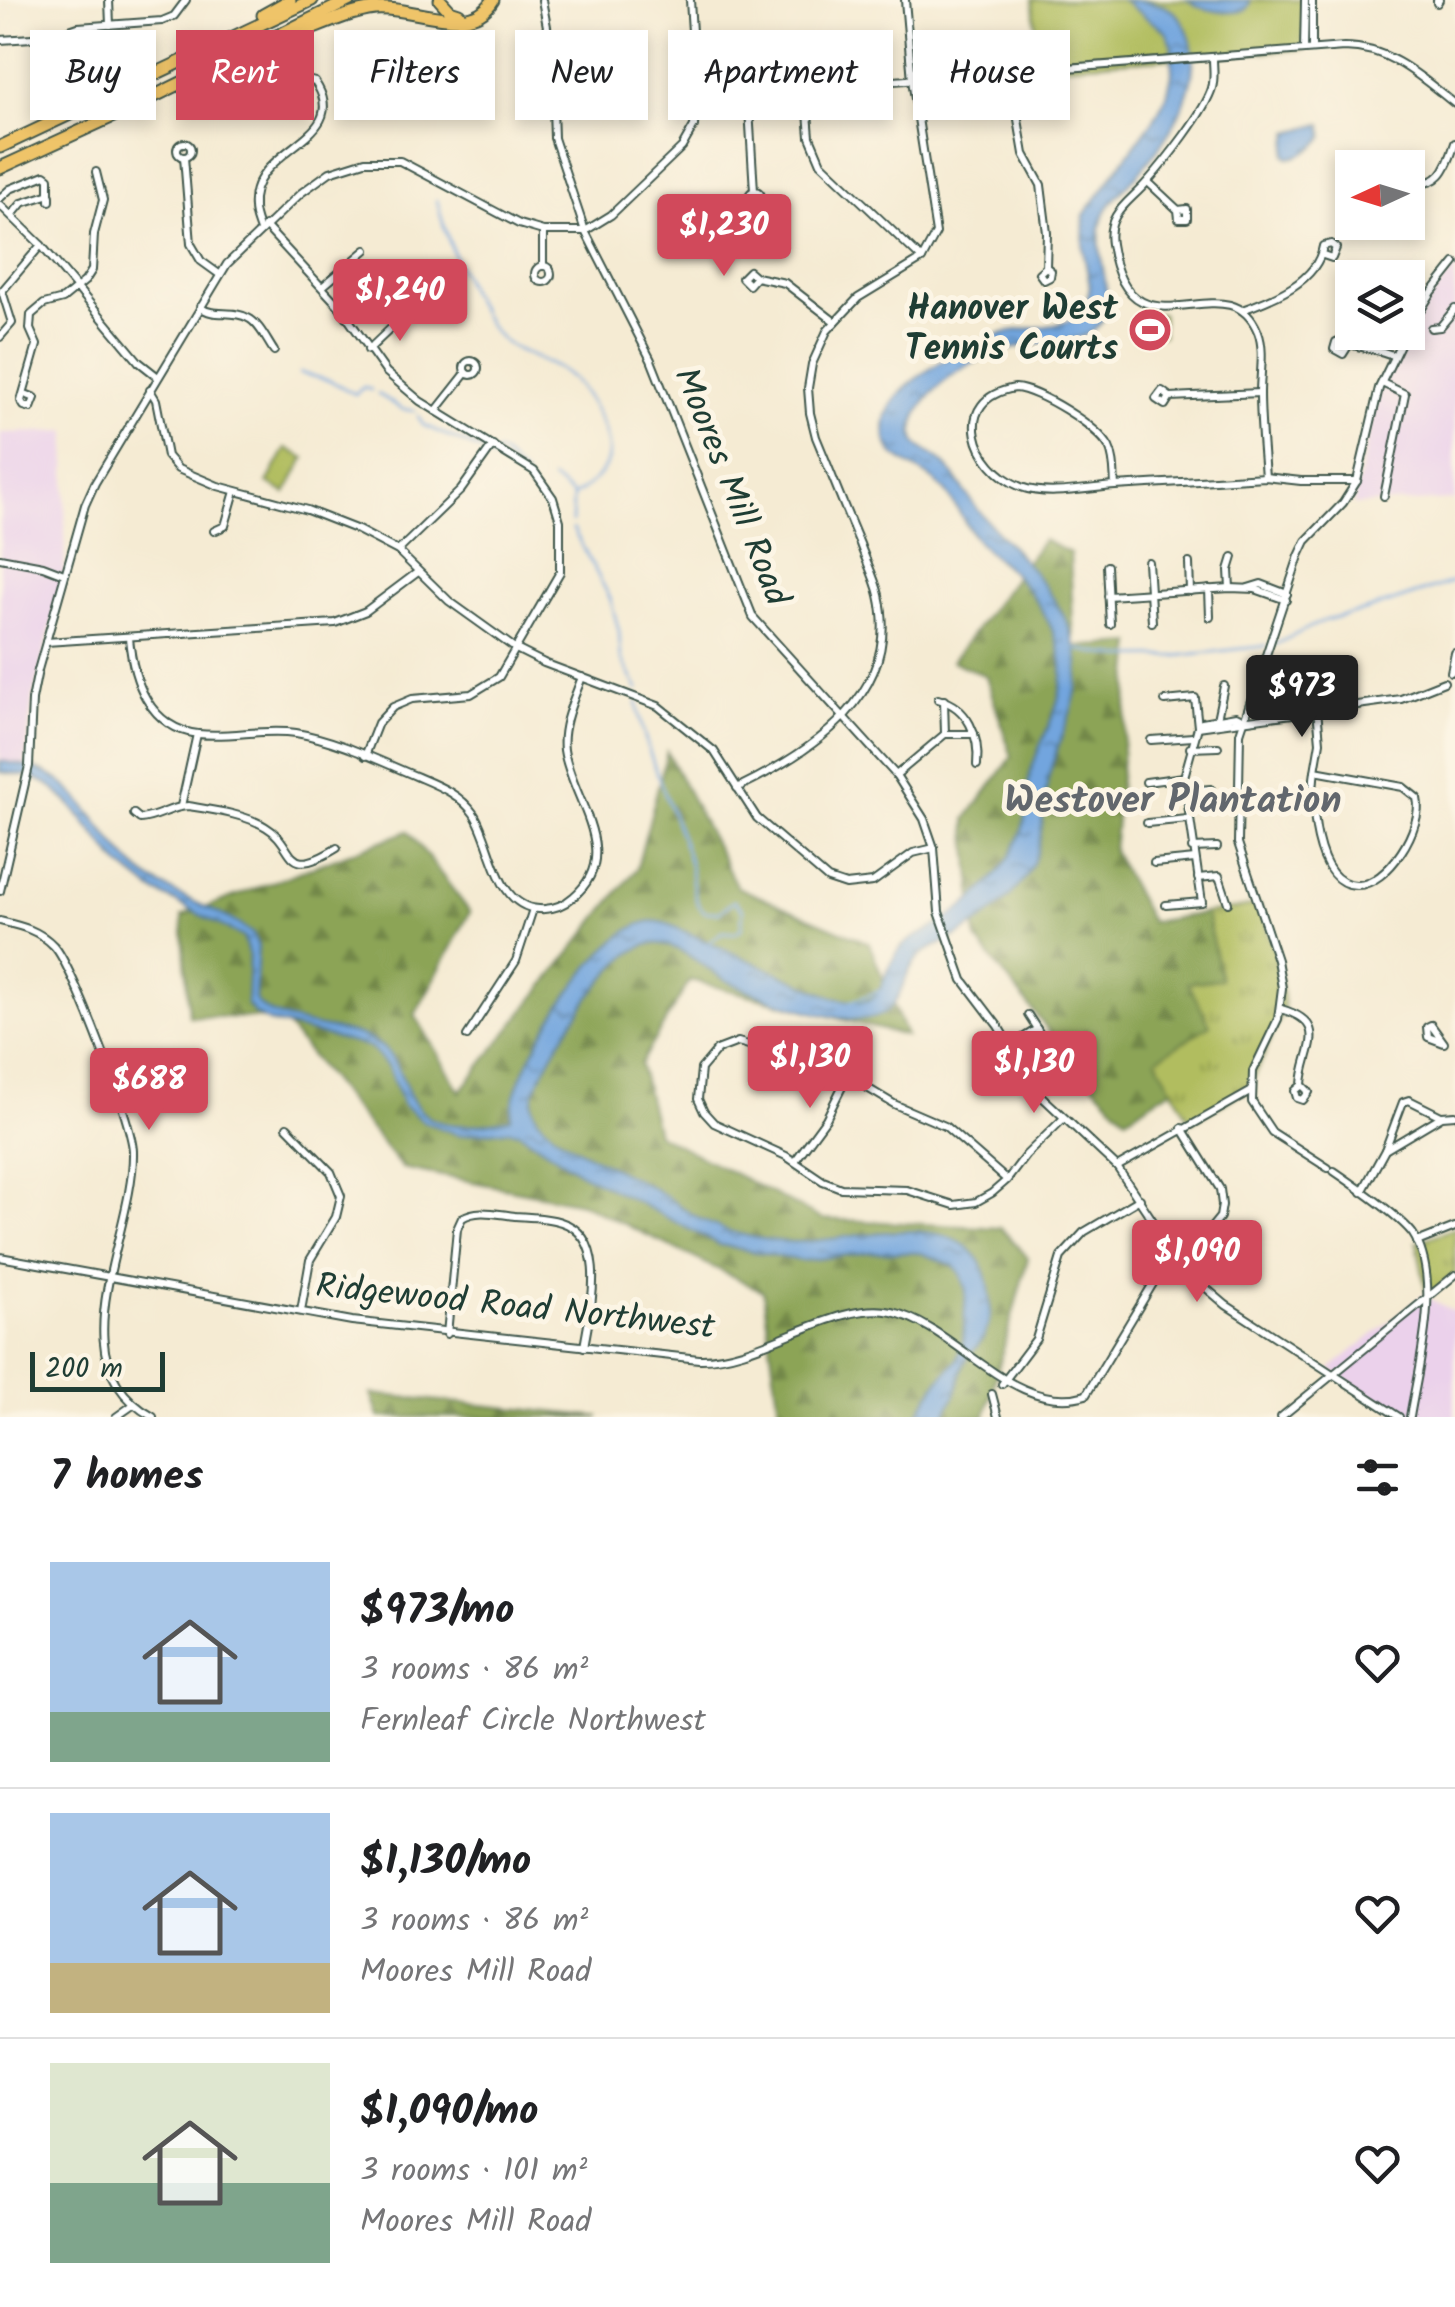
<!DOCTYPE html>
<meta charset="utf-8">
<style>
:root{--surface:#fff;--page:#f2f2f2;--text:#202124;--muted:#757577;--line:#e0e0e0;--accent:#d1495b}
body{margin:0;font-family:Kalam,sans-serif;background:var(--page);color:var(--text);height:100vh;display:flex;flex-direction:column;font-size:38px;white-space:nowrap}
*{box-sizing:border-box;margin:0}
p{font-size:32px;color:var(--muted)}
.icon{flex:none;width:55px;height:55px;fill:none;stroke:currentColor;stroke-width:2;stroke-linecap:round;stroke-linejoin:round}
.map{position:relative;height:1417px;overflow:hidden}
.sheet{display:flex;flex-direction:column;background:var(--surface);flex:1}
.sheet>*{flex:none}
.hud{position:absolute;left:30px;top:30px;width:1395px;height:90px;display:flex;gap:20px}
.needle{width:65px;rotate:266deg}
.controls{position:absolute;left:1335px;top:150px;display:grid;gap:20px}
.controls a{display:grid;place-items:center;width:90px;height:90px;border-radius:0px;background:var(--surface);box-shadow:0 5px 15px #0003;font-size:50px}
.scale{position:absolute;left:30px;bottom:25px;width:135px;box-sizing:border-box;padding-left:10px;border:5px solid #1f3d34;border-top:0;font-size:28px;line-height:35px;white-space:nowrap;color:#1f3d34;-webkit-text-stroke:8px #fcf5e5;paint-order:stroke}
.price{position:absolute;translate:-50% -85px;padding:0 22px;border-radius:10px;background:var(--accent);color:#fff;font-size:32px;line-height:65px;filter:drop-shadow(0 2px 5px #0008)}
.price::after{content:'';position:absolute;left:50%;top:60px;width:30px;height:22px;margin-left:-15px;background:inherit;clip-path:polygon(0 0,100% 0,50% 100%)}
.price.on{background:#222;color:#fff}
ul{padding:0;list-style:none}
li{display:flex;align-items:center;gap:30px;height:250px;padding:0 50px}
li+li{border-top:2px solid var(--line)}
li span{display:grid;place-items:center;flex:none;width:280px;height:200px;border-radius:0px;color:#555}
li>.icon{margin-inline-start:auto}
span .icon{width:120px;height:120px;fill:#fffc;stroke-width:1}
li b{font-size:42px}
h2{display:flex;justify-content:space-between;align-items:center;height:120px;padding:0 50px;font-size:42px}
.pill{padding:0 35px;border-radius:0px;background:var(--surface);box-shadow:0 5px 15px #0003;font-size:35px;line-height:90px}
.pill.on{background:var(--accent);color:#fff}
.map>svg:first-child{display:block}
.built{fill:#ebd1eb}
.green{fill:#b1bd5f;stroke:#687d4a;stroke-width:2.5}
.forest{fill:url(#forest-firs);stroke:#567045;stroke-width:2.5}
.park{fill:url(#park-tufts);stroke:#687d4a;stroke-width:2.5}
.water{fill:url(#water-ripples);stroke:#487189;stroke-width:2.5}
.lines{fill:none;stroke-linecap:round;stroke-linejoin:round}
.stream{stroke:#72a5de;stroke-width:2.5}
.minor-casing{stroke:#3f574c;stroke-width:10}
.highway-casing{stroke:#3f574c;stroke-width:15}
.minor{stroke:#fff;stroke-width:6}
.highway{stroke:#efc469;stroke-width:11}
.labels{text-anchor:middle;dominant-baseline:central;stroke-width:10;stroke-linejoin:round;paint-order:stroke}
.poi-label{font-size:35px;font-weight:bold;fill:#1f3d34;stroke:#fcf5e5;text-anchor:end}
.street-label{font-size:35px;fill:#1f3d34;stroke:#fcf5e5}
.neighbourhood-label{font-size:38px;font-weight:bold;fill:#62676d;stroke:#fcf5e5}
</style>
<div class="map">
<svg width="1455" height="1417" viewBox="0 0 1455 1417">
<defs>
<pattern id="forest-firs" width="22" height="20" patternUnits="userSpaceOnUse" patternTransform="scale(2.5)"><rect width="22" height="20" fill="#8ca456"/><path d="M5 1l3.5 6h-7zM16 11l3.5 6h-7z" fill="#728748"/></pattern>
<pattern id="park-tufts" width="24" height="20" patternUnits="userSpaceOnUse" patternTransform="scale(2.5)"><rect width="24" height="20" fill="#b1bd5f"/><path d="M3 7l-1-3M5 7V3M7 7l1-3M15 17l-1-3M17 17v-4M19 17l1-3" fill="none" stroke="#8f9b4f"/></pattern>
<pattern id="water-ripples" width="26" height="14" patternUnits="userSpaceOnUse" patternTransform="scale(2.5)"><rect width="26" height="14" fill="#72a5de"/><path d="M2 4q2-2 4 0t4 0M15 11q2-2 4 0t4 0" fill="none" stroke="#5d88b5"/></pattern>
</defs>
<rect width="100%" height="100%" fill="#fcf5e5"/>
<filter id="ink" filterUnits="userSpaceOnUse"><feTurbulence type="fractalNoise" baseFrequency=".01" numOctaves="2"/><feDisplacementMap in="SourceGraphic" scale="20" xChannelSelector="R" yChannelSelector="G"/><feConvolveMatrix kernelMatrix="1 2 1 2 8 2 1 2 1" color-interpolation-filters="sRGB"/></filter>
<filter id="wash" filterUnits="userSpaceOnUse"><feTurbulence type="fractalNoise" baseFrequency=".0048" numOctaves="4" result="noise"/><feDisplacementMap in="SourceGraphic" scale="40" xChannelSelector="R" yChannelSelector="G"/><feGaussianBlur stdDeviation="2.25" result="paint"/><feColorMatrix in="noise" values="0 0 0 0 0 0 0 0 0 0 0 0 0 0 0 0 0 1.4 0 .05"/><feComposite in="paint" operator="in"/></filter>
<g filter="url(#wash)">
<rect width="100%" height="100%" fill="#f5ebd3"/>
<g class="built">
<polygon points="1455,266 1455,500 1353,505 1379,388 1413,324"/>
<polygon points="67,431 64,574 32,700 25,766 0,767 0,433"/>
<polygon points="1423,1295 1455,1312 1455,1417 1406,1417 1330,1369"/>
</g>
<g class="green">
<polygon points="1032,0 1305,0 1303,49 1042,67"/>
<polygon points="1162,314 1163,335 1139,336 1138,315"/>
<polygon points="286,448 305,458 286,493 267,483"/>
</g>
<g class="forest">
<polygon points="1043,540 1070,553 1074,647 1133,643 1113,851 1151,922 1206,913 1221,979 1210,1025 1157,1059 1172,1089 1126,1118 1083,1074 976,939 966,819 1012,757 986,676 952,661"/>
<polygon points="667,752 737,887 869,943 906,1036 690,980 640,1064 657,1134 822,1219 1001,1228 1028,1258 985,1417 780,1417 763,1291 581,1203 402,1168 281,1019 189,1016 182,916 408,831 470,912 415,1015 460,1092 637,868"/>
<polygon points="371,1394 600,1417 379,1417"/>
</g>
<g class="park">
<polygon points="1260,905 1280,970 1284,1009 1252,1082 1253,1093 1239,1094 1191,1122 1156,1059 1210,1025 1188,983 1221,979 1206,913"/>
<polygon points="1455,1228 1455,1274 1427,1297 1417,1242"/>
</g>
<g class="water">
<path d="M1122 0C1150 0 1179 3 1189 35 1206 86 1166 142 1134 178 1123 191 1107 203 1102 220 1091 252 1119 299 1100 324 1085 345 1045 341 1022 346 985 354 947 372 925 402 915 415 909 429 916 444 925 452 937 456 945 465 958 478 966 496 978 510 1017 557 1084 611 1078 679 1074 716 1053 749 1047 785 1040 823 1045 857 1017 888 1000 909 976 926 952 939 942 944 929 948 920 956 901 973 905 1003 880 1015 848 1031 762 997 730 982 703 970 673 932 641 947 605 963 553 1049 537 1085 532 1097 530 1108 539 1119 561 1147 624 1171 656 1190 672 1199 686 1212 702 1220 727 1233 763 1241 791 1242 843 1244 938 1208 977 1257 991 1274 995 1316 984 1336 979 1347 968 1354 963 1366 959 1375 962 1374 959 1384 956 1395 949 1406 944 1417H916L937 1383 956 1361 963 1343 966 1288 961 1275 953 1265 921 1253 869 1252 802 1261 720 1245 581 1173 519 1132 506 1130 459 1135 424 1122 403 1105 388 1067 370 1047 269 1022 255 1014 247 1004 249 956 243 937 152 890 120 865 68 802 48 784 29 776 0 772V761C18 764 36 767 52 776 87 796 112 852 149 878 182 900 222 910 253 934L258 946 255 999C268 1024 336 1027 362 1036 429 1057 377 1152 511 1118 512 1068 596 934 647 922 655 920 662 922 670 925L832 997C892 1014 874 981 900 949 908 939 920 935 931 929 971 906 1012 869 1024 823 1028 806 1026 788 1031 771 1040 740 1060 710 1062 677 1065 640 1036 595 1010 570 999 560 987 552 977 540 963 523 955 499 938 484 915 462 879 464 886 419 893 381 971 343 1005 333 1029 326 1066 329 1085 312L1090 286 1083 249 1084 215 1154 119 1167 95 1172 75V44L1166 32Z"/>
<path d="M1187 0H1249L1250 3 1245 11C1224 14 1205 12 1187 0Z"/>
<path d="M1322 124 1324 137C1316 147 1301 157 1289 158L1286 154 1290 132Z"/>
</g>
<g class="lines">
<g class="stream">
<path d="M437 200C445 238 472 305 496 334 513 353 543 358 564 372 579 383 588 397 597 414 617 454 612 472 573 496"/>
<polyline points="300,373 331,381 355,394 364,387 371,390"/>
<polyline points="378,394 402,409 416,411"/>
<polyline points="418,416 423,425 485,452"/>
<polyline points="490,457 492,459 497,452 502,454 526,477"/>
<polyline points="552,479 573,496 572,522"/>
<polyline points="573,529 610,598 619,631 621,658 638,689"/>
<polyline points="1274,645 1325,620 1365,611 1455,581"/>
<polyline points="1075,649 1121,657 1176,656 1266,646"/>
<path d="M637 702C646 759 673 807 689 861 694 878 690 900 705 912H719L734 901 743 910 741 929 735 933 722 932 709 943"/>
<polyline points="850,1002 880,991"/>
</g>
</g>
</g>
<g filter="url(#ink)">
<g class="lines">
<defs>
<g id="minor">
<polyline points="109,0 110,25"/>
<polyline points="542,0 551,48 554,138 585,231 651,360 753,617 896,775 924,819 934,848 939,912 963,980 998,1026 1038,1093 1117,1167 1175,1254 1199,1282 1226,1305 1399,1417"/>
<polyline points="1437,0 1437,3 1439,0"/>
<polyline points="0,40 49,37 78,27 162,21 174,16 186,0"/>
<polyline points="1312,49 1312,0"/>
<polyline points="1304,50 1305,0"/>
<path d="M1213 58C1213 68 1215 78 1212 88 1206 110 1164 163 1147 182 1130 202 1106 213 1111 244 1130 367 1228 257 1258 332 1265 350 1260 373 1260 393 1260 421 1263 449 1265 477"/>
<polyline points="1010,73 1024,154 1041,185 1047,233 1046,267 1051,271 1050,277 1044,280 1039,273 1046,267"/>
<polyline points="806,88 810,137 821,163 922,259"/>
<polyline points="748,92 754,191"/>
<path d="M696 96 1344 47C1390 47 1421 77 1455 104"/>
<circle cx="184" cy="150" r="7"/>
<polyline points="184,157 191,244 201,261 219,274"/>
<polyline points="1354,168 1362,161 1369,168"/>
<polyline points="1148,182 1178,210 1179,219 1187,219 1187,209 1178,210"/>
<path d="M1408 182C1439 189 1447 169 1455 143"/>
<circle cx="755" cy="197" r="6"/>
<polyline points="0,198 10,189 45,175 49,178 49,194"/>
<polyline points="0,205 41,245 139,362 158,377"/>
<polyline points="12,215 22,203 47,195 50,196 50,201"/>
<polyline points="265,226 339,306 386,372 420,401 534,471 553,498 560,521 560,572 499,677 471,694 412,699 393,707 378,723 365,756"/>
<path d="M260 231C258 224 254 216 254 208 248 146 355 141 315 82L279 73"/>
<polyline points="543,231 543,266"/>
<circle cx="543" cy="274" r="8"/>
<polyline points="756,277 749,285 742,278 749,271 756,277 785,283 834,321"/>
<polyline points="322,287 366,250"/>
<path d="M200 307C214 318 232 309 248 318 259 323 267 341 274 351"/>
<path d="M1242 310C1273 299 1317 282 1323 246L1331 244 1336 248 1332 258 1323 255"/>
<polyline points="1431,328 1440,327 1455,309"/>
<polyline points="1408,331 1432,292 1455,263"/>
<polyline points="0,337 12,323 2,291 41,245"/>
<path d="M1348 346 1343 354 1334 349 1336 342 1341 340C1355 349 1376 347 1394 356"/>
<polyline points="368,350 408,312"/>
<circle cx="471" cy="368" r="7"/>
<polyline points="1382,383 1405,394 1384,496"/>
<path d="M1015 388C1037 389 1098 426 1109 447 1115 459 1114 473 1115 486 1087 488 1048 497 1021 487 974 468 949 399 1015 388Z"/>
<polyline points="150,390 156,400 167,456 178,469 218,486 307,510 358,530 398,551 449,601 516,649 544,663 658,706 714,751 757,818 828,879 846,885 873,882 913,853 934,848"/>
<polyline points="25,394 35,398 31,408 24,406 21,401 37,345 30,329 31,315 44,304 63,299 85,281 92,270 94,234 103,200 96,172"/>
<polyline points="1170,397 1165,405 1156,399 1162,391 1170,397 1260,393"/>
<polyline points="436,411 466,373"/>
<polyline points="1115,486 1265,477 1301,481 1357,481"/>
<polyline points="214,531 225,526 235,491"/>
<polyline points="398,551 461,490 493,445"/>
<polyline points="0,558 43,566 64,574"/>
<polyline points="1148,562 1152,622"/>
<polyline points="1189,563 1190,591"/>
<polyline points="1107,566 1110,624"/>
<polyline points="1230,588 1229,570 1233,557"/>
<polyline points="1248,588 1261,584 1287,594"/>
<polyline points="1209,589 1210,617"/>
<polyline points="1108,596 1230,588 1255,589 1286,600"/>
<path d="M129 638C133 680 149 728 198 734 231 738 263 728 296 733 338 740 379 761 418 777 439 786 460 794 474 814 493 843 495 907 539 909 552 910 564 905 573 897 625 854 571 799 564 750 561 725 574 699 582 677"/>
<polyline points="46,642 335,623 366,611 418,572"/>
<polyline points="1451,672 1455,653"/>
<path d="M938 699C968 707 980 736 977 765"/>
<polyline points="1165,701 1195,698 1198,727 1184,777 1202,902 1166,905"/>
<polyline points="1217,719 1224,686"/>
<polyline points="1202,722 1236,716 1244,720"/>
<polyline points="1198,727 1401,699 1444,682"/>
<polyline points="945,734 974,734"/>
<polyline points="1151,740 1193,737"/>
<polyline points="1190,748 1218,747"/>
<path d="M1315 771 1403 787 1417 798C1424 826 1388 886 1356 885 1314 884 1310 800 1315 771Z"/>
<polyline points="1315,771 1320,742 1317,709"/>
<polyline points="896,775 945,734 944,700"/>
<polyline points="1146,782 1184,777"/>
<path d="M737 788C814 751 902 693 879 595 875 578 866 561 860 544 845 509 831 473 816 437L810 413 808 388 812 364 827 331 858 298 922 259 936 233 912 80 905 0"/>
<polyline points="1186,791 1211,789"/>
<polyline points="181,806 197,734"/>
<path d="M134 814 140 819C157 818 172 806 188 806 212 810 245 814 266 827 297 845 282 882 337 848"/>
<polyline points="1147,823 1188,819"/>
<polyline points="1192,848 1217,847"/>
<polyline points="1154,863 1195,859"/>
<polyline points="1198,878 1219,876 1228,903"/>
<polyline points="0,891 29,766 32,700 38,670 85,505 95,483 227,264 301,193 330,172 365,161 400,161 519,224 543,231 585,231 611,215 682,147 694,126 696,96 690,0"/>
<path d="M0 921C21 926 39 930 54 946 73 966 132 1122 133 1151 135 1235 53 1362 153 1417"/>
<path d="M1281 1009C1333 1024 1303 1051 1302 1085L1295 1091 1297 1098 1303 1100 1309 1092 1302 1085"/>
<polyline points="1028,1015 1037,1029"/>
<polygon points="1431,1025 1444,1043 1428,1037 1427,1027"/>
<polyline points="467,1036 516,961 533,909"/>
<polyline points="1010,1046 1037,1029 1062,1071"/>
<polyline points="1050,1079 1083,1059"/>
<polyline points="287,1127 331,1172 341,1196 336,1217 310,1260 301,1311"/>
<polyline points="1385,1150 1403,1102 1409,1100 1441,1116"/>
<polyline points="795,1161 826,1119 848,1075"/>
<polyline points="1117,1167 1250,1092"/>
<polyline points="1328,1168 1272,1132 1252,1102 1253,1071 1278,1019 1282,988 1277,960 1238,843 1240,733 1299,556 1306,541 1343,503 1357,481 1379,388 1406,332"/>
<path d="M1334 1171C1353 1184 1401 1217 1413 1234 1443 1280 1418 1367 1410 1417"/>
<polyline points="1007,1180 945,1126 894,1104 839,1071 738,1042 717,1050 701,1069 698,1099 704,1112 714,1123 786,1156 823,1181 841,1188 907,1190 954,1205 976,1202 992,1193 1007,1180 1026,1155 1064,1118"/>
<polyline points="1362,1192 1385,1150 1442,1116 1455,1115"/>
<polyline points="1417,1242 1455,1227"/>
<path d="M0 1257 352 1321 699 1359C759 1361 837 1299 892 1312 956 1326 1014 1417 1086 1395L1169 1257 1207 1233 1220 1217 1222 1205 1220 1189 1182 1128"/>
<path d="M447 1334 457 1229 462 1218C477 1208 497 1214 515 1216 530 1217 547 1217 561 1222 610 1237 590 1310 584 1347"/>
<polyline points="1002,1384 1036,1339 1061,1257 1084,1232 1140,1199"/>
<polyline points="992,1394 998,1417"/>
<polyline points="116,1417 133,1405"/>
<polyline points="1281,1417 1455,1275"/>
</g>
<g id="highway">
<polyline points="440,0 450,11 459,14"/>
<polyline points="263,15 290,0"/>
<path d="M285 39C315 29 344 13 375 9 412 5 470 39 493 0"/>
<polyline points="0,147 312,0"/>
<polyline points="0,168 120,113 350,0"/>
</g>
</defs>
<use href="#minor" class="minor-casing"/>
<use href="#highway" class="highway-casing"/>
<use href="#minor" class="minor"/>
<use href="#highway" class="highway"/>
</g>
</g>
<defs>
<symbol id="stadium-disc" viewBox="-11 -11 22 22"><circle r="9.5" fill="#d1495b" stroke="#fcf5e5"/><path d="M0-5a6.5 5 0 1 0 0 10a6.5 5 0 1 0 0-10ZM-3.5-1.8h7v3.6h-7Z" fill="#fff"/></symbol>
</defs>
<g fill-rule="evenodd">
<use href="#stadium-disc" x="1125" y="305" width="50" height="50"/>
</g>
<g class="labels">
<g class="poi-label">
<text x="1118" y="310">Hanover West<tspan x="1118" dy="40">Tennis Courts</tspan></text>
</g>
<g class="street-label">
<text transform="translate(730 487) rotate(68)">Moores Mill Road</text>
<text transform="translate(515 1308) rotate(6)">Ridgewood Road Northwest</text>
</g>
<g class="neighbourhood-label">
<text x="1173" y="802">Westover Plantation</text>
</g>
</g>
</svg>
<div class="controls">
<a><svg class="needle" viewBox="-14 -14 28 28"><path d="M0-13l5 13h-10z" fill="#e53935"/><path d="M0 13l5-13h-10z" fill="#757577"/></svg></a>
<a><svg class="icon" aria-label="layers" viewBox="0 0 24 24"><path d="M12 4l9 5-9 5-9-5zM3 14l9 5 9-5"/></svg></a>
</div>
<div class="scale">200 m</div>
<b class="price" style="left:724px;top:279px">$1,230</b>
<b class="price" style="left:400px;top:344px">$1,240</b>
<b class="price on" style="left:1302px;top:740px">$973</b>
<b class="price" style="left:810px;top:1111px">$1,130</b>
<b class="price" style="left:1034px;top:1116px">$1,130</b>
<b class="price" style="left:149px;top:1133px">$688</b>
<b class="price" style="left:1197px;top:1305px">$1,090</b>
<div class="hud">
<a class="pill">Buy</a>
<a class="pill on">Rent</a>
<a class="pill">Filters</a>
<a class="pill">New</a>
<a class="pill">Apartment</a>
<a class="pill">House</a>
</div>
</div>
<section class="sheet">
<h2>7 homes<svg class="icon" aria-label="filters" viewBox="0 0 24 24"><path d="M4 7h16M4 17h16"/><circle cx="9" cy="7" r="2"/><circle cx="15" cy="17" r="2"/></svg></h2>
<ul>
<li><span style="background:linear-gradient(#a9c7e8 75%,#7fa58c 0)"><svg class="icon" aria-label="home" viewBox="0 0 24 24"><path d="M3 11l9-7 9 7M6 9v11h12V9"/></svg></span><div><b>$973/mo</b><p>3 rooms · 86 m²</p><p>Fernleaf Circle Northwest</p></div><svg class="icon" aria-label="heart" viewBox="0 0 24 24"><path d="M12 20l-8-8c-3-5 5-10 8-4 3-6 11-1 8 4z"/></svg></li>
<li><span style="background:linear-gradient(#a9c7e8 75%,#c2b280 0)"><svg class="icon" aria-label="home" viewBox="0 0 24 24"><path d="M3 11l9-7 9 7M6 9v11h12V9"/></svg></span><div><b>$1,130/mo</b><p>3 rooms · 86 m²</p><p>Moores Mill Road</p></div><svg class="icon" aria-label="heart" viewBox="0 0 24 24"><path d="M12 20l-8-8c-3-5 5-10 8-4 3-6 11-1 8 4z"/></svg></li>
<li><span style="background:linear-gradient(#dfe7d0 60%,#7fa58c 0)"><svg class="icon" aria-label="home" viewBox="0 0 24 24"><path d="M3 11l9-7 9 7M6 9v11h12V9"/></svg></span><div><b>$1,090/mo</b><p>3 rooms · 101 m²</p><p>Moores Mill Road</p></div><svg class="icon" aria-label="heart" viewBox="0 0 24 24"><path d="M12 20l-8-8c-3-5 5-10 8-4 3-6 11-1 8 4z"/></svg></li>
</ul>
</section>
